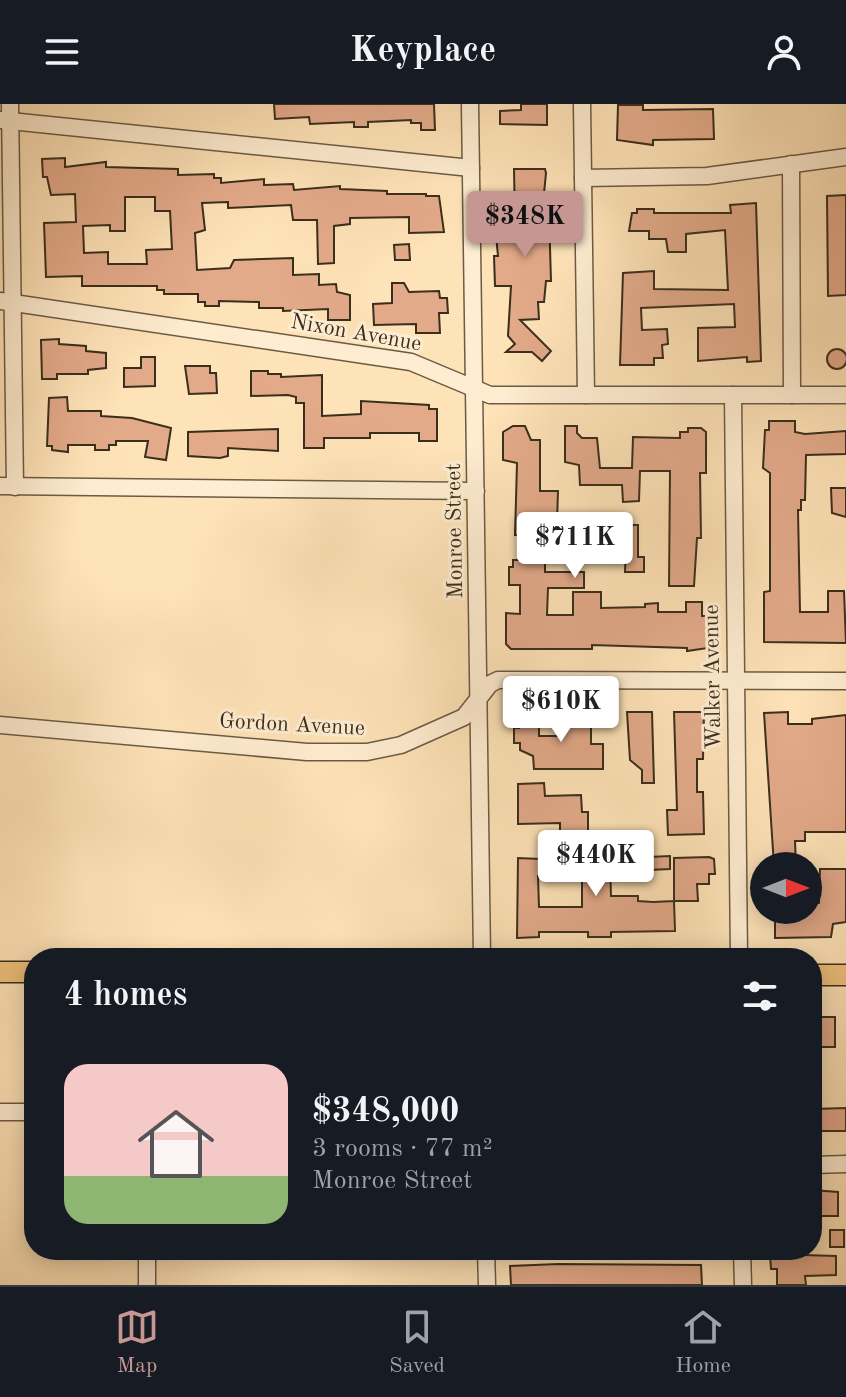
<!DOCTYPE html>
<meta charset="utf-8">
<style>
:root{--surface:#171b24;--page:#20242c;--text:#f1f3f6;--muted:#9ea1a6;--line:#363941;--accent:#c59692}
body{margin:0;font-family:"Old Standard TT",serif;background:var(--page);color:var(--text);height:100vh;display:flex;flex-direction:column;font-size:30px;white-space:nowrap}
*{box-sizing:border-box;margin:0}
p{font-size:26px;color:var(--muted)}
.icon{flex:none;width:44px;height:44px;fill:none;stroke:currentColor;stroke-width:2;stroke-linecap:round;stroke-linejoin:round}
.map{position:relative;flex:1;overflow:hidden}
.sheet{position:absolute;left:24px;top:844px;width:798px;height:312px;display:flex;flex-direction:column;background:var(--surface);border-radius:32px;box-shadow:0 4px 20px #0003}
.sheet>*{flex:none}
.needle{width:52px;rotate:90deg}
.tools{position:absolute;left:750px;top:748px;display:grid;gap:16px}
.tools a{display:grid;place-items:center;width:72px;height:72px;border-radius:50%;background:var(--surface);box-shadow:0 4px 20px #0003;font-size:40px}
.price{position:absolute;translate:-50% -68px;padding:0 18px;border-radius:8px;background:#fff;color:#222;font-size:26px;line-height:52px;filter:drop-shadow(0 2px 4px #0008)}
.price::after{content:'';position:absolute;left:50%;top:48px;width:24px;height:18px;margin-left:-12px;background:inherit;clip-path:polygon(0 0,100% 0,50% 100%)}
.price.active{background:var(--accent);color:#111}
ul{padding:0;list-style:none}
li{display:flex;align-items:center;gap:24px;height:200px;padding:0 40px}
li+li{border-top:2px solid var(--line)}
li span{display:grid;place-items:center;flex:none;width:224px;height:160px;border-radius:24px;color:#555}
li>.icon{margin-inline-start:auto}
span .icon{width:96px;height:96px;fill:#fffc;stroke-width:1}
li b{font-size:34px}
h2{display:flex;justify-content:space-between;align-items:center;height:96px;padding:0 40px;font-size:34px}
header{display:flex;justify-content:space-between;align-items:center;height:104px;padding:0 40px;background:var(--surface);font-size:36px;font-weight:700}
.tabs{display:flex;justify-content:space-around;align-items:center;height:112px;border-top:2px solid var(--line);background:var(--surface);font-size:22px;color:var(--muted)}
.tabs a{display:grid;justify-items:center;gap:4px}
.tabs .active{color:var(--accent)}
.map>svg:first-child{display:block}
.building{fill:#e3aa8a;stroke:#3a2e1c;stroke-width:2;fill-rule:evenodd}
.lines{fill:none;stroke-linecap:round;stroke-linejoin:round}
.minor-casing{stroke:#6b5b43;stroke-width:19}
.major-casing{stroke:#3a2e1c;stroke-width:23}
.minor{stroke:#ffedd1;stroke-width:16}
.major{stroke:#f0c27c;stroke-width:20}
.labels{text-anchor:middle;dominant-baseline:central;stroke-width:6;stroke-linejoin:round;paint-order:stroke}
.street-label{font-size:22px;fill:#3a2e1c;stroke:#ffedd1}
</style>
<header><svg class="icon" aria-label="menu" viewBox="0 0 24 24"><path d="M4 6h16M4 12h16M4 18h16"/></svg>Keyplace<svg class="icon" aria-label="person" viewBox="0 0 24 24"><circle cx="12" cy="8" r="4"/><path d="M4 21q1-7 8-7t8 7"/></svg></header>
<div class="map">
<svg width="846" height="1181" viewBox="0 0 846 1181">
<rect width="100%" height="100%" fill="#ffe3b8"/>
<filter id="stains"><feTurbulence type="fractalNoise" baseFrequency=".0025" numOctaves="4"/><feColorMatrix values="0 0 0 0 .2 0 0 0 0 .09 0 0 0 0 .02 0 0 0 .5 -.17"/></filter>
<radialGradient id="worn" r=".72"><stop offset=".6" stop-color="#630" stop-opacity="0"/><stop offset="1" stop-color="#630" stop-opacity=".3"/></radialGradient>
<g class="building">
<polygon points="274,0 434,0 435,26 421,26 421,19 411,19 411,16 368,18 368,23 354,23 354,18 310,20 309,13 275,15"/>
<polygon points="521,0 547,0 547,21 500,20 500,7 521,6"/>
<polygon points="618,1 643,1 643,6 713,5 714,35 653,36 653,41 617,36"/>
<path d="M65 54V63L106 58V63L178 65V71L214 70V74H221V79L264 75V81L293 80 294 86 340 82V85L387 87V90H426V92H439L444 128 409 129V113L350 114V120L334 122V159L318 160 317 116H293L291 101 228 104V98L202 99 205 126 195 129 197 166 230 164 234 156 293 154V171L319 170V181L336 180 337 188 350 191V216H328V205L283 207V204H259V198L219 197V202H205V198H198V190H164V186H157V182H82V172L46 173 44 119 76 118 75 90 51 91 47 73H43L42 55ZM125 93H155V107H170L172 145 146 146 147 160H108V148L84 149 83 122 110 121V127H125Z"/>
<polygon points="514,65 545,65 546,69 542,110 549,110 551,177 546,177 544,198 538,198 539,215 520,216 551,247 542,257 532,248 506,248 515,240 508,232 511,182 495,182 494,152 498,152 495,120 515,118"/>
<polygon points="846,91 846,191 828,192 827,92"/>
<polygon points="756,99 761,257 747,258 747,253 698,257 698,224 735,223 734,200 641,204 642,226 667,225 668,240 662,241 663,254 654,254 654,261 620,261 623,169 654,167 654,185 728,186 725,126 686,130 686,148 668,148 666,135 649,135 649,127 629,127 632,109 637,109 637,105 654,105 654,109 731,109 730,101"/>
<polygon points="409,140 410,156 395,156 394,141"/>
<polygon points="392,179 404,179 409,188 439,187 440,194 447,194 448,209 439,209 440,229 416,229 416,220 374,221 373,200 392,199"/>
<polygon points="59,235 59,240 86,242 86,247 106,249 106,264 88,266 88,270 57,270 57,275 42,275 41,236"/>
<circle cx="837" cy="255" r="10"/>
<polygon points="141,253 155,253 155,282 124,283 124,264 141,264"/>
<polygon points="185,262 210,262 210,269 216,269 217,289 189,290"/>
<polygon points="251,267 268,267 268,270 281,270 281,273 322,271 322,312 361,310 361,297 429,301 429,305 437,305 437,337 419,337 419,329 370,329 370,334 324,334 324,344 304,344 304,299 296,299 296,293 288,291 251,292"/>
<polygon points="67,293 68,307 101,307 101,312 132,314 171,324 166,356 145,353 148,337 116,337 116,341 109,341 109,346 95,346 95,341 68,341 68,348 52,346 52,342 47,342 49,294"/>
<polygon points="769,317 795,317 795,328 805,330 846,327 846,350 806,351 805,396 801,396 801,406 798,406 800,508 828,508 828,487 844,487 846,539 764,538 764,488 770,487 770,369 763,364 765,326 769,326"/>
<polygon points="513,322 525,322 531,336 540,336 540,387 558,387 557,418 588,418 588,436 548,436 545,442 545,468 584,468 584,484 548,484 547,511 573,511 573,488 601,488 601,504 645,503 645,500 658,499 658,508 686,508 686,498 702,498 702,512 707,512 708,544 687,547 687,544 592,541 592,545 511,545 506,540 506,509 520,510 520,481 509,481 509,463 513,463 513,456 526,456 526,431 515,431 517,359 503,356 503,328"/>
<polygon points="565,322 577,322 577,329 582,334 597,334 600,364 632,364 633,333 680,334 680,328 688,328 688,324 701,324 706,328 706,369 700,369 701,434 697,434 694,482 669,482 670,367 640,367 639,397 623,398 622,381 580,381 579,361 565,358"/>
<polygon points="278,325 278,347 228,344 228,352 220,354 188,352 188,328"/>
<polygon points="831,384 846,384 846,413 832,409"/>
<polygon points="622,421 638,421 638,453 644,453 644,468 625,468 626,440 622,440"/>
<polygon points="627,608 652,608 654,679 642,679 642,666 630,656"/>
<polygon points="674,608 704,608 703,655 697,655 697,688 703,688 704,730 668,731 667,706 677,706"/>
<polygon points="788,608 788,620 812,620 812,615 846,611 846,728 805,728 805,737 795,737 796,762 774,762 764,609"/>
<polygon points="591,609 591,640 603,640 603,665 534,665 533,652 520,646 520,639 514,639 514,624 519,624 519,616 539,615 539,632 562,632 562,610"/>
<polygon points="544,679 545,692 581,691 582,708 588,708 588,728 560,728 560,719 518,720 518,680"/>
<polygon points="670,752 670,765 627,767 627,754"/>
<path d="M709 753 714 755 715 770H709V780H697L698 797H674L675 827 611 828V833H588V828H539V833L517 834 518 754 610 758 611 792H638V797L653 798 674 797V754ZM538 772H582V803H539Z"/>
<polygon points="820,765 846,765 846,818 833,820 831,833 775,834 775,806 808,806 808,799 819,799"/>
<polygon points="816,913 835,913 835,943 813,943 813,917"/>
<polygon points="846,1004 846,1027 820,1027 820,1017 814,1017 814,1005"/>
<polygon points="812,1086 838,1088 838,1112 812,1112"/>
<rect x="830" y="1126" width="14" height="17"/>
<polygon points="770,1150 836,1152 836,1171 805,1172 806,1181 777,1181 777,1165 771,1165"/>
<polygon points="558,1160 701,1161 702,1181 511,1181 510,1162"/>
</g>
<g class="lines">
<defs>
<g id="minor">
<polyline points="10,0 15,383"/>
<polyline points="470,0 482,854"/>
<polyline points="582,0 586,291"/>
<polyline points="0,16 471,64"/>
<polyline points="791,60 792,291"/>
<polyline points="583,74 707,72 846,53"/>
<polyline points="0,197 411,258 490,291 846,291"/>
<polyline points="733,291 739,854"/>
<polyline points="0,382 476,387"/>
<polyline points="0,621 307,648 367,648 401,641 464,613 490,580 498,576 846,577"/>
<polyline points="0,1008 34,1008"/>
<polyline points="812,1061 846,1060"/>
<polyline points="147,1146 147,1181"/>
<polyline points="486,1146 487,1181"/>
<polyline points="742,1146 743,1181"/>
</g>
<g id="major">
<polyline points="0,868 34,868"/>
<polyline points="812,871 846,871"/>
</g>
</defs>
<use href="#minor" class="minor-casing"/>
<use href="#major" class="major-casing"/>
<use href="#minor" class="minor"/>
<use href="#major" class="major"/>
</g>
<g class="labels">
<g class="street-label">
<text transform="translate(356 229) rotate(10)">Nixon Avenue</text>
<text transform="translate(455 427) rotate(-91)">Monroe Street</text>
<text transform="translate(713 573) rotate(-91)">Walker Avenue</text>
<text transform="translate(292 621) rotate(3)">Gordon Avenue</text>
</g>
</g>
<rect width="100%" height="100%" filter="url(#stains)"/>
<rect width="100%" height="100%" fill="url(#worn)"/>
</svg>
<div class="tools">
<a><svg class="needle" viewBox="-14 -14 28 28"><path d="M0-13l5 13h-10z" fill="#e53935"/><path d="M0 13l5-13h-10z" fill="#9ea1a6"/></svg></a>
</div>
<b class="price active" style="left:525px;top:155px">$348K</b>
<b class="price" style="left:575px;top:476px">$711K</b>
<b class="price" style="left:561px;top:640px">$610K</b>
<b class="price" style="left:596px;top:794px">$440K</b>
<section class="sheet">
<h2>4 homes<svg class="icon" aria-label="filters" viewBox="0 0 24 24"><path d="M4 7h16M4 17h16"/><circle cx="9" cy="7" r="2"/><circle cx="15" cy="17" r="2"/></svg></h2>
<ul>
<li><span style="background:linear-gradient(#f6c9c9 70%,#8fb573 0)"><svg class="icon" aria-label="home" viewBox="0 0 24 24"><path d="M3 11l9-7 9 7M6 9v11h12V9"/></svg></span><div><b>$348,000</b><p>3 rooms · 77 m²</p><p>Monroe Street</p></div></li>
</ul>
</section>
</div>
<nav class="tabs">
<a class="active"><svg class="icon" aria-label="map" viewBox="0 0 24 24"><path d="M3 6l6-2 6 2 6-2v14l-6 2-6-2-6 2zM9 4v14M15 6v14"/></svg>Map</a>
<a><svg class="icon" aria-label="saved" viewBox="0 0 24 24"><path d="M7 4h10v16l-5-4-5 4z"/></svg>Saved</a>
<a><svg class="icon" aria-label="home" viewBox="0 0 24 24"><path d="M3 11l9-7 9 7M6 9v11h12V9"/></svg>Home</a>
</nav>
